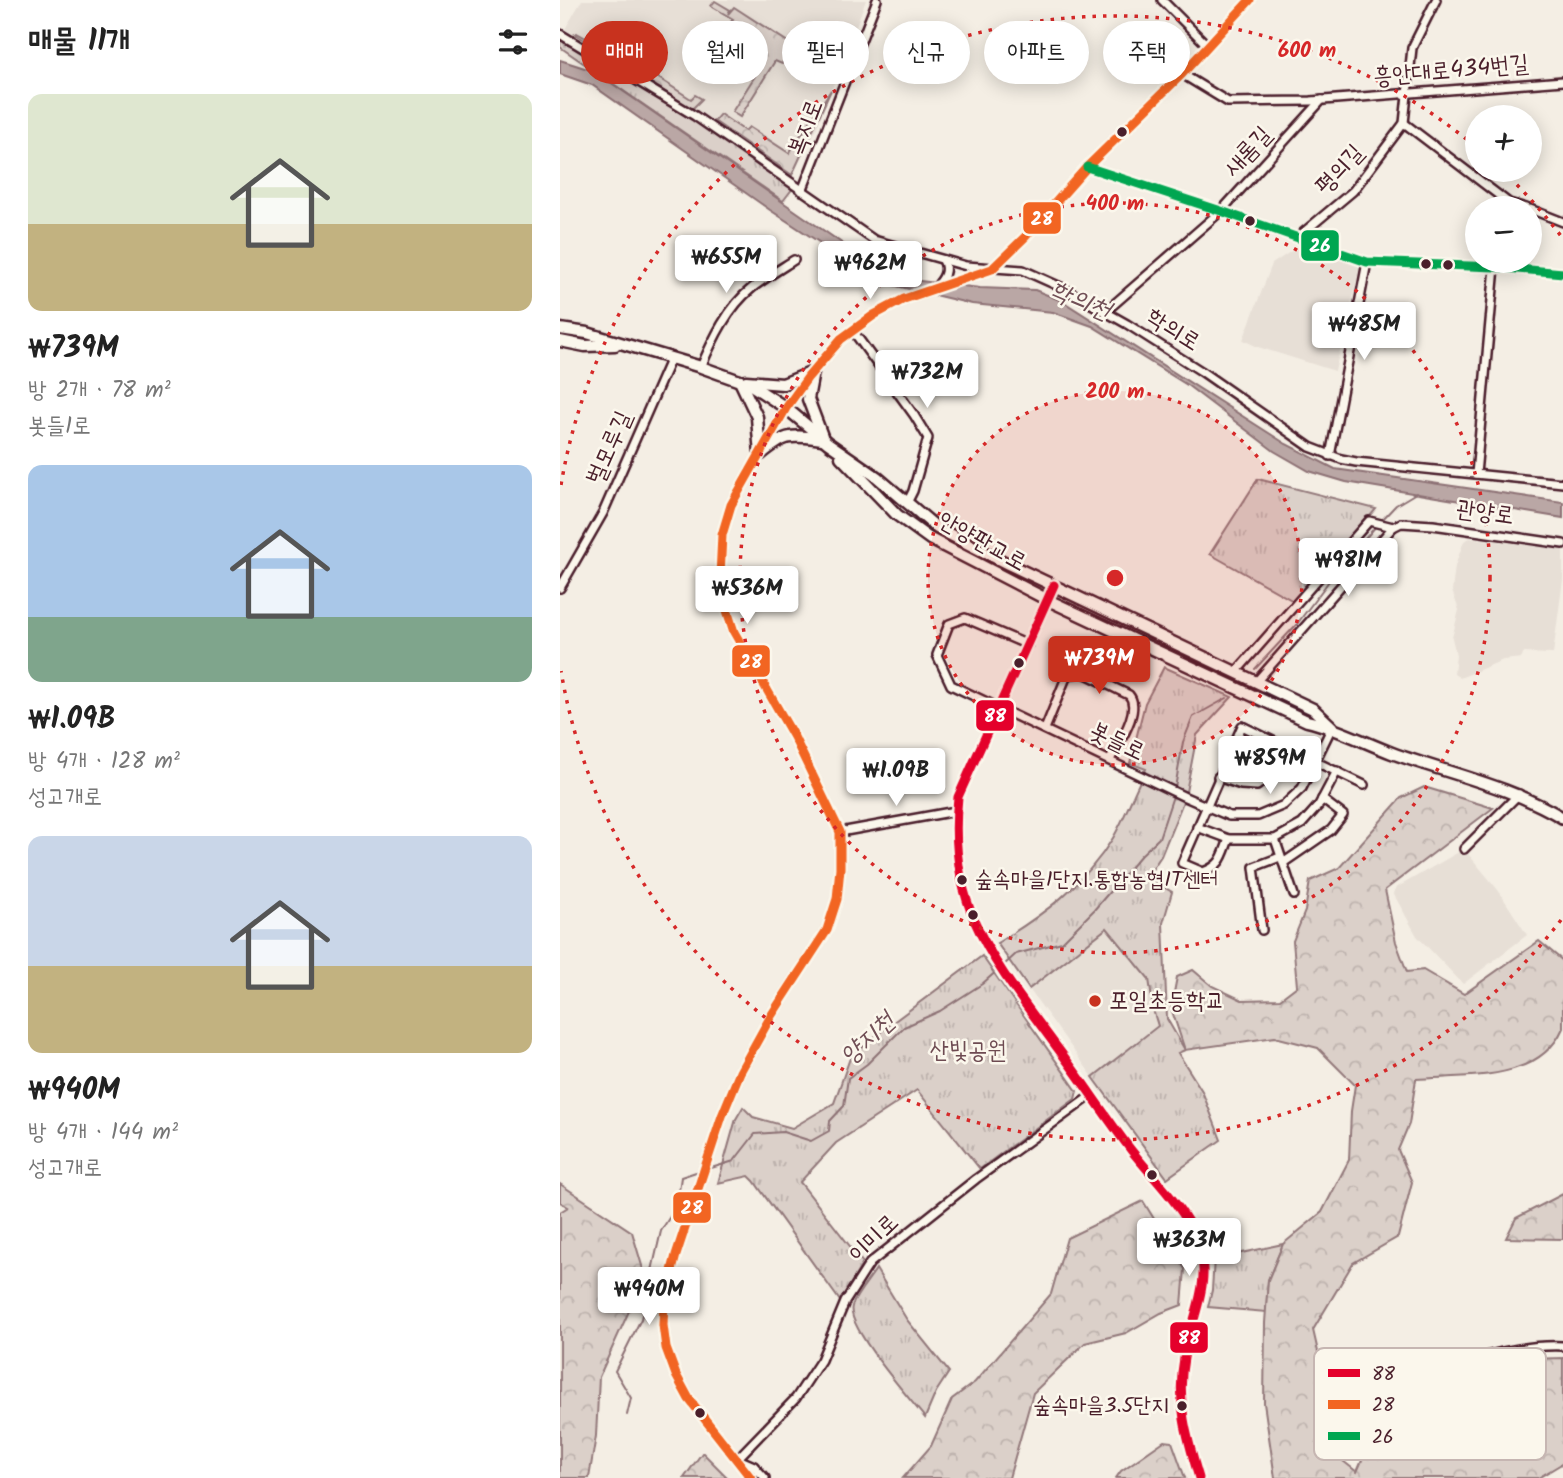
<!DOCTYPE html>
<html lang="ko">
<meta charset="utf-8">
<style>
:root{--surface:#fff;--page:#f6f6f6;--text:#222;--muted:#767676;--accent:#c8321e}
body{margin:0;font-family:Kalam,"Poor Story",sans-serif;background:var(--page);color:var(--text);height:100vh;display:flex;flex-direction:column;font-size:26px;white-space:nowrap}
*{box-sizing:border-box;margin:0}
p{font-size:23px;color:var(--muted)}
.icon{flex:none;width:38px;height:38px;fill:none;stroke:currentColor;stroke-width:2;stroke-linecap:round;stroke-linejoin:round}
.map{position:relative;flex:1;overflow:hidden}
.side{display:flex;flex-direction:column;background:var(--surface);width:560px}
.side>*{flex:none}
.top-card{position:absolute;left:21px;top:21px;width:665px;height:63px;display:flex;gap:14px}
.fabs{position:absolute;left:905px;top:105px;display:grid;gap:14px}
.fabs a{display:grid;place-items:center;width:77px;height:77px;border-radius:50%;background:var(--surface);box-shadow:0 4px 18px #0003;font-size:35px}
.price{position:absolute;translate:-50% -60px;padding:0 16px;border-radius:7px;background:#fff;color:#222;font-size:23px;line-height:46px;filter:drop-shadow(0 2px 4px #0008)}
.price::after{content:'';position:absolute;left:50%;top:42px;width:21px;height:16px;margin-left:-10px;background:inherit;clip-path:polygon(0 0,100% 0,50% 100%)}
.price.current{background:var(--accent);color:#fff}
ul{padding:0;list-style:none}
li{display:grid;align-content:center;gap:14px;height:371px;padding:0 28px}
li span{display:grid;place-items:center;height:217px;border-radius:14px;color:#555}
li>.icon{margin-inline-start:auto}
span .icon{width:126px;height:126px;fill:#fffc;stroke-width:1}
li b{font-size:30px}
h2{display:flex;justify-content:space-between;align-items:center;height:84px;padding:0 28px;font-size:30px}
.tag{padding:0 24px;border-radius:32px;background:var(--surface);box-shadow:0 4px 18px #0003;font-size:24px;line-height:63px}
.tag.current{background:var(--accent);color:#fff}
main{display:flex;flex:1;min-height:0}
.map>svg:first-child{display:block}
.built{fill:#e7dfd6}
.grass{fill:url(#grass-tufts);stroke:#92787a;stroke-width:2}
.forest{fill:url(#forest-crowns);stroke:#92787a;stroke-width:2}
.water{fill:#baa7a5;stroke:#8d7174;stroke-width:2}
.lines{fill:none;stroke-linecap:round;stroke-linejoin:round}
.stream{stroke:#8d7174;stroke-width:2}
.minor-casing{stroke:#4a1f2b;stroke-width:12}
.major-casing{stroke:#4a1f2b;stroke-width:15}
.minor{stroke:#fbf7ec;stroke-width:7}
.major{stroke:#fbf7ec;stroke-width:10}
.bus-1-casing{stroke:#fbf7ec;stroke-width:14}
.bus-2-casing{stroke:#fbf7ec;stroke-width:14}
.bus-3-casing{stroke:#fbf7ec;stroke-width:14}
.bus-1{stroke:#e4002b;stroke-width:9}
.bus-2{stroke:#f26522;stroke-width:9}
.bus-3{stroke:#00a651;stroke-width:9}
.ring{fill:none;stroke:#d62828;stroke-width:3.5;stroke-dasharray:3.5 7}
.bus-dot{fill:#4a1f2b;stroke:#fbf7ec;stroke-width:2.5}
.poi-dot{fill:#c8321e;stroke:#fbf7ec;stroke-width:2.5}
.labels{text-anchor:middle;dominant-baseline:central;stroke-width:5;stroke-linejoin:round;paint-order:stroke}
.bus-label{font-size:22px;fill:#4a1f2b;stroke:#fbf7ec;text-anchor:start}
.street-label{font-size:24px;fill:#4a1f2b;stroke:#fbf7ec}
.poi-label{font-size:24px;fill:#4a1f2b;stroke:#fbf7ec;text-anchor:start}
.park-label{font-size:24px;fill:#6e4b52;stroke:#fbf7ec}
.water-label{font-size:26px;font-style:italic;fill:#714f56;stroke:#fbf7ec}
.key{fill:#fbf7ec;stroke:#c6b6b2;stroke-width:2}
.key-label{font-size:19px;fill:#4a1f2b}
.centre{fill:#d62828;stroke:#fbf7ec;stroke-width:3.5}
.ring-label{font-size:21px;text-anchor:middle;font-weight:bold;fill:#d62828;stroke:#fbf7ec;stroke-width:5;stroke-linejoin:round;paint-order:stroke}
.line-badge{stroke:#fbf7ec;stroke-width:2.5}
.badge-label{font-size:19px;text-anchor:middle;font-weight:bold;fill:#fff}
</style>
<main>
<section class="side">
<h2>매물 11개<svg class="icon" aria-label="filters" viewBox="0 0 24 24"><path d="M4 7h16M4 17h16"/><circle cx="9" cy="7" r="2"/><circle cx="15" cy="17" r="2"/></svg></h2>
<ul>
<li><span style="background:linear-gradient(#dfe7d0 60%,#c2b280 0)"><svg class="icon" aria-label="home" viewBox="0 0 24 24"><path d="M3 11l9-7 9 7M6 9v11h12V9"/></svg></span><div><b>₩739M</b><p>방 2개 · 78 m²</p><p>봇들1로</p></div></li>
<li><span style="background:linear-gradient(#a9c7e8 70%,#7fa58c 0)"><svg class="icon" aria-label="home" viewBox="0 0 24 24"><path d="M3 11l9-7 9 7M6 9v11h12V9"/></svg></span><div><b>₩1.09B</b><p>방 4개 · 128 m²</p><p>성고개로</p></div></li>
<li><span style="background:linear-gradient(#c9d6e8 60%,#c2b280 0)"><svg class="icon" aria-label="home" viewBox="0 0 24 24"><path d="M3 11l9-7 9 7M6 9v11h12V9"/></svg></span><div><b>₩940M</b><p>방 4개 · 144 m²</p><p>성고개로</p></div></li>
</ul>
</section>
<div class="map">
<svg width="1003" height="1478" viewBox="0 0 1003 1478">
<defs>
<pattern id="grass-tufts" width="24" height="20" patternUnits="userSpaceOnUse" patternTransform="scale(1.75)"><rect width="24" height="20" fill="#dbd0c9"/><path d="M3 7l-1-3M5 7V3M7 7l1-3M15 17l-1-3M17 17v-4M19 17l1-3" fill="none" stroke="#bdb2ad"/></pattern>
<pattern id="forest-crowns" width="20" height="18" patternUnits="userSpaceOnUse" patternTransform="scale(1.75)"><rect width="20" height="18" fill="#dbd0c9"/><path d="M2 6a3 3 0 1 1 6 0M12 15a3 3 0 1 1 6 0" fill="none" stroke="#bdb2ad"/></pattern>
</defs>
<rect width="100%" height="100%" fill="#f4eee4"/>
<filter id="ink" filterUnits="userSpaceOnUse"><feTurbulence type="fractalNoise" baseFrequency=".0143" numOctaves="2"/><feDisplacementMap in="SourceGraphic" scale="14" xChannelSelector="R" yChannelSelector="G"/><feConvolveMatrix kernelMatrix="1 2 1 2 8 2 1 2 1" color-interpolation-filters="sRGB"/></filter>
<g filter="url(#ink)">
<g class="built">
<polygon points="22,0 306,0 255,132 232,176 146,116 5,29"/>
<polygon points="739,246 800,267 775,371 698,347 683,340 712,264"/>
<polygon points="910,538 1003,548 1003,579 993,654 963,653 962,658 943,660 900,678 894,674 896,655 892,638 899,610 892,591 895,566 904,541"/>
<polygon points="904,849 938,890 967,935 903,984 857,936 833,893 836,888"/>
<polygon points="546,928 589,979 594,1013 598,1026 533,1077 469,989"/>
</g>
<g class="grass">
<polygon points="0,36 133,118 233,188 223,201 0,47"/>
<polygon points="698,479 816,509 737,603 650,554"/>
<path d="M604 667 672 697 637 735 625 797 601 856 587 877 612 892 603 923 607 1019 625 1050 618 1053 642 1091 661 1140 607 1178 533 1077 598 1026 594 1013 589 979 547 928 469 989 437 943C483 915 524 885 553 838 566 816 574 791 586 769L570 763 585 703Z"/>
<polygon points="422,956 517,1091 515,1099 420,1169 357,1090 276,1143 240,1182 303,1263 280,1301 194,1181 189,1176 158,1183 176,1119 183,1107 193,1117 232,1128 274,1103 290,1058 324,1029"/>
<polygon points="723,1244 708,1280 706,1312 648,1307 652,1290 654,1259"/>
<path d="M316 1269 347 1320 389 1372 376 1392 365 1418C350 1399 285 1326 292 1306 297 1293 309 1280 316 1269Z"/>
</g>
<g class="forest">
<polygon points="155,1 170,10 168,14 174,7 234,46 222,64 215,61 180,117 172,112 195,76 192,73 200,59 182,48 187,38 168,26 173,19 151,6"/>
<polygon points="17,33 26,38 29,33 131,99 135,95 142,99 132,109 15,34"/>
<polygon points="271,90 232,175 154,121 160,114 185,131 189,127 229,153"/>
<path d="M864 787 933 808 825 890 836 942 847 972 863 970 904 994 979 941 1003 961V1028C979 1083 905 1075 856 1079L849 1124 838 1150 852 1182 838 1237 793 1263 753 1330 783 1461 797 1472 809 1444 832 1415 899 1378 963 1359 1003 1358V1463L978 1478H715L704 1403 705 1323 708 1280 723 1244 762 1212 789 1160 791 1111 795 1085 758 1048 715 1037 625 1050 611 1008 617 977 633 970 652 986 682 1000 720 999 737 986 733 941 745 911 750 881 779 868 841 798Z"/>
<polygon points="0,1184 72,1232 85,1276 39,1377 36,1436 29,1478 0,1478 0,1212 8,1207 0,1202"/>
<polygon points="1003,1194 1003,1239 946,1238 956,1218"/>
<polygon points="583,1201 625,1269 622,1305 601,1313 566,1333 525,1343 473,1393 449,1478 343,1478 371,1446 392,1399 415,1382 491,1294 507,1238"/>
<polygon points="604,1441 612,1442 625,1478 556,1478 561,1471"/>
<polygon points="142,1453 143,1453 168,1478 124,1478"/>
</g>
<polygon class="water" points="0,60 34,71 322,271 343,279 420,288 475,290 502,301 726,444 775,469 1003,502 1003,518 786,482 749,471 714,451 627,385 532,326 493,312 412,304 320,282 210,210 32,85 0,74"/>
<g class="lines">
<g class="stream">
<polyline points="820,522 836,505 856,493"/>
<polyline points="695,669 737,624 769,581 816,526"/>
<polyline points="615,788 623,742 633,717 667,698"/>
<polyline points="444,965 456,954 502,942 534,910 581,855 599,838 614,793"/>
<polyline points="148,1169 174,1161 195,1134 223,1132 251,1141 269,1131 270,1121 284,1106 288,1078 307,1064 344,1027 380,1011 422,984 439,969"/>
<polyline points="67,1415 71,1398 55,1371 81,1319 101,1231 117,1205 121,1177 142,1170"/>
</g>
<defs>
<g id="minor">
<polyline points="602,0 647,45"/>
<polyline points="0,34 135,116 314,240 406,266 463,270 503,288 567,324 641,371 750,447 781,459 796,462 1003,483"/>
<polyline points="622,74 668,102 751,101 1003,81"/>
<polyline points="844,123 949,203 966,208"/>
<polyline points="527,167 661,211 807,262 935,267 1003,273"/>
<polyline points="242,191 317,0"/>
<polyline points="970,209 1003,222"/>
<polyline points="738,237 793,191 844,123 852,48 876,0"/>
<path d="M376 287C383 279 389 271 383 260"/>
<polyline points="545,312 661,211 762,100"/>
<polyline points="293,331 354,415 368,438 353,491 347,503"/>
<path d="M141 367C153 339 168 307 192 288 205 278 220 269 234 260"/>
<polyline points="770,456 807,262"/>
<polyline points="916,474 935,267"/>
<polyline points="833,527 841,523 873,525 1003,544"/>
<path d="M494 585 398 797C386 908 435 963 496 1046 522 1080 545 1116 571 1150 594 1179 622 1205 637 1239 654 1281 631 1318 624 1358 616 1401 627 1438 639 1478"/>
<polyline points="0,588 43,513 111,358"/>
<polyline points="468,645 405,618 389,624 377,655 391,685 625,797 669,816 698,816 724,805 742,788 772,727"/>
<polyline points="676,672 809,521 833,527 696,682"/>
<path d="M485 729 507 675 522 672 569 695C582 710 558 744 550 760"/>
<polyline points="658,777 681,785 697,786 720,768 731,748"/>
<polyline points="637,827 669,839 715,839 742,824 759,805 777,771"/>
<polyline points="280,832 396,811"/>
<path d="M669 839C662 857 662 865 643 872L622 863 682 726 804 785"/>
<polyline points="715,839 734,895"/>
<polyline points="904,849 959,794"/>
<polyline points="723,863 771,830 783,815 762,799"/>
<polyline points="702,930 694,867 720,857"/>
<path d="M802 1432C806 1425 811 1417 817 1410 857 1370 947 1344 1003 1346"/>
<polyline points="177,1459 236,1398 261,1360 285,1302 310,1263 416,1179 532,1095"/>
<polyline points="178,1459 194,1466 205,1478"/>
<polyline points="191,1478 129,1399 116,1375 106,1348 103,1325 104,1302 116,1255 162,1116 180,1072 211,1016 267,930 277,899 280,868 280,832 234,737 174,632 164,601 160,576 162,535 171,505 226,408 248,377 281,339 314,315 344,299 432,269 465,237 527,167 622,74 690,0"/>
</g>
<g id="major">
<polyline points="0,329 27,333 141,367 191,385 226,408 268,443 317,477 377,528 448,564 753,709 772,727"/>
<polyline points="0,341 25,346 55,345"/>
<polyline points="253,372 248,399 262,436"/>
<polyline points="180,381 197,417 200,455"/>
<polyline points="186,381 223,384 253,372"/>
<path d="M200 455C227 433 229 435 263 439"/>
<path d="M281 457 337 515 370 539 488 600 747 721C777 728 803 742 832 753 890 774 950 786 1003 818"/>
</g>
</defs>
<use href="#minor" class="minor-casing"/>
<use href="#major" class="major-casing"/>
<use href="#minor" class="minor"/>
<use href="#major" class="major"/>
<defs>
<path id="bus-1" d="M494 585 398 797C386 908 435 963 496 1046 522 1080 545 1116 571 1150 594 1179 622 1205 637 1239 654 1281 631 1318 624 1358 616 1401 627 1438 639 1478"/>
<polyline id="bus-2" points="191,1478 129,1399 116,1375 106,1348 103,1325 104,1302 116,1255 162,1116 180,1072 211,1016 267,930 277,899 280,868 280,832 234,737 174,632 164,601 160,576 162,535 171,505 226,408 248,377 281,339 314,315 344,299 432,269 465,237 527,167 622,74 690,0"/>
<polyline id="bus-3" points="527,167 661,211 807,262 935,267 1003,273"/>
</defs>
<use href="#bus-1" class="bus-1-casing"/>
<use href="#bus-2" class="bus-2-casing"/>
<use href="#bus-3" class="bus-3-casing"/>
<use href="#bus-1" class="bus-1"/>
<use href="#bus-2" class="bus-2"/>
<use href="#bus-3" class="bus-3"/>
</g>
</g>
<circle cx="555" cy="578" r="187" fill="#d62828" fill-opacity=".12"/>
<g class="ring">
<circle cx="555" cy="578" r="187"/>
<circle cx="555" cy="578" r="375"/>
<path d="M1001 920A562 562 0 0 1 1 671M1 485A562 562 0 0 1 916 147M942 170A562 562 0 0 1 1001 236"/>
</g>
<g class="bus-dot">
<circle cx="562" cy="132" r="6"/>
<circle cx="690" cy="221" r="6"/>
<circle cx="866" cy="264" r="6"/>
<circle cx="888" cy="265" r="6"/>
<circle cx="459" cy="663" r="6"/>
<circle cx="402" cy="880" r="6"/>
<circle cx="413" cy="915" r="6"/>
<circle cx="592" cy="1175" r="6"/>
<circle cx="622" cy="1406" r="6"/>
<circle cx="140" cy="1413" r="6"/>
</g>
<circle class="poi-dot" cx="535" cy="1001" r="7"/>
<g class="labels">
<g class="bus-label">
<text x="415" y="880">숲속마을1단지.통합농협IT센터</text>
<text x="609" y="1406" text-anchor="end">숲속마을3.5단지</text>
</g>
<g class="street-label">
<text transform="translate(891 71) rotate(-5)">흥안대로434번길</text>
<text transform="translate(246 128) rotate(-69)">복지로</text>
<text transform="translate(688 152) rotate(-47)">새롬길</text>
<text transform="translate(780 170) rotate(-47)">평의길</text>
<text transform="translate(613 330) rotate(32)">학의로</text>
<text transform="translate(50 448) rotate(-66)">벌모루길</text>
<text transform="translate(925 513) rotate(8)">관양로</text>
<text transform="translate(422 542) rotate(29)">안양판교로</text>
<text transform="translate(557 742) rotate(26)">봇들로</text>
<text transform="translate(314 1239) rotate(-44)">이미로</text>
</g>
<g class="poi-label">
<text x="549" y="1001">포일초등학교</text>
</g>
<g class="park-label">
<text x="408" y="1051">산빛공원</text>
</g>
<g class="water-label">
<text transform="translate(520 301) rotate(23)">학의천</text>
<text transform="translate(308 1039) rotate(-43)">양지천</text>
</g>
</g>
<rect x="754" y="1348" width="232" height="112" rx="10" class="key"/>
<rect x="768" y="1369" width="32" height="8" fill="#e4002b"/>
<rect x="768" y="1400" width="32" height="9" fill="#f26522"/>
<rect x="768" y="1432" width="32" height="8" fill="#00a651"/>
<g class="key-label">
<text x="812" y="1380">88</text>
<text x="812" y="1411">28</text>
<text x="812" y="1443">26</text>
</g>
<circle cx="555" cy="578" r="10" class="centre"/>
<g class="ring-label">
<text x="747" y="57">600 m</text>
<text x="555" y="210">400 m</text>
<text x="555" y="398">200 m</text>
</g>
<g class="line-badge">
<rect x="462" y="201" width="40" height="34" rx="7" fill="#f26522"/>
<rect x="740" y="229" width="40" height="33" rx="7" fill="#00a651"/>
<rect x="171" y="644" width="40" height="34" rx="7" fill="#f26522"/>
<rect x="415" y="699" width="40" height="33" rx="7" fill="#e4002b"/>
<rect x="112" y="1191" width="40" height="33" rx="7" fill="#f26522"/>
<rect x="609" y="1321" width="40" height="33" rx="7" fill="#e4002b"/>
</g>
<g class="badge-label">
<text x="482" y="225">28</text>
<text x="760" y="252">26</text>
<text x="191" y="668">28</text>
<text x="435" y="722">88</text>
<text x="132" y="1214">28</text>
<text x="629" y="1344">88</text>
</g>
</svg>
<div class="fabs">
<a>+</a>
<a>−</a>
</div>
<b class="price" style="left:166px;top:295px">₩655M</b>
<b class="price" style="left:310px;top:301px">₩962M</b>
<b class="price" style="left:804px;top:362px">₩485M</b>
<b class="price" style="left:367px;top:410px">₩732M</b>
<b class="price" style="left:788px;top:598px">₩981M</b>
<b class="price" style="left:187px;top:626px">₩536M</b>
<b class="price current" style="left:539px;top:696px">₩739M</b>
<b class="price" style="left:710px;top:796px">₩859M</b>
<b class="price" style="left:336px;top:808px">₩1.09B</b>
<b class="price" style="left:629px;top:1278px">₩363M</b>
<b class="price" style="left:89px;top:1327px">₩940M</b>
<div class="top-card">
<a class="tag current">매매</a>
<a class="tag">월세</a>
<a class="tag">필터</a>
<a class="tag">신규</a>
<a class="tag">아파트</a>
<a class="tag">주택</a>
</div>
</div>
</main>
